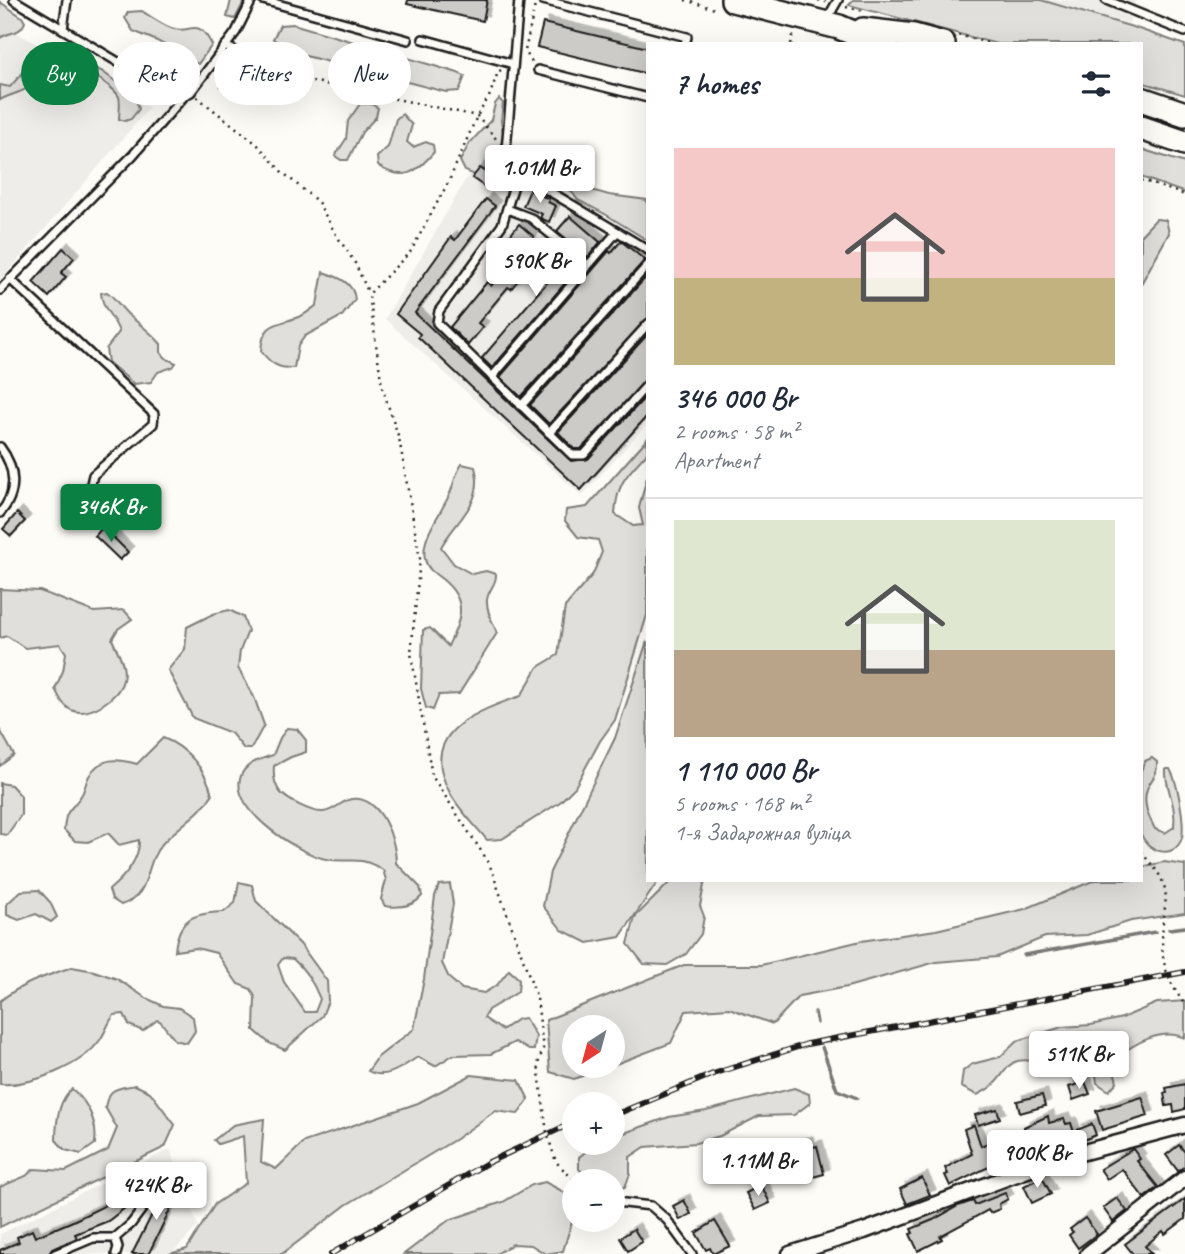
<!DOCTYPE html>
<meta charset="utf-8">
<style>
:root{--surface:#fff;--page:#f2f2f3;--text:#1f2937;--muted:#747a83;--line:#e0e1e3;--accent:#0b8043}
body{margin:0;font-family:Caveat,sans-serif;background:var(--page);color:var(--text);height:100vh;display:flex;flex-direction:column;font-size:26px;white-space:nowrap}
*{box-sizing:border-box;margin:0}
p{font-size:23px;color:var(--muted)}
.icon{flex:none;width:38px;height:38px;fill:none;stroke:currentColor;stroke-width:2;stroke-linecap:round;stroke-linejoin:round}
.map{position:relative;flex:1;overflow:hidden}
.sheet{position:absolute;left:646px;top:42px;width:497px;height:840px;display:flex;flex-direction:column;background:var(--surface);border-radius:0px;box-shadow:0 7px 28px #0002}
.sheet>*{flex:none}
.hud{position:absolute;left:21px;top:42px;width:520px;height:63px;display:flex;gap:14px}
.needle{width:46px;rotate:216deg}
.fabs{position:absolute;left:562px;top:1015px;display:grid;gap:14px}
.fabs a{display:grid;place-items:center;width:63px;height:63px;border-radius:50%;background:var(--surface);box-shadow:0 7px 28px #0002;font-size:35px}
.price{position:absolute;translate:-50% -60px;padding:0 16px;border-radius:7px;background:#fff;color:#222;font-size:23px;line-height:46px;filter:drop-shadow(0 2px 4px #0008)}
.price::after{content:'';position:absolute;left:50%;top:42px;width:21px;height:16px;margin-left:-10px;background:inherit;clip-path:polygon(0 0,100% 0,50% 100%)}
.price.on{background:var(--accent);color:#fff}
ul{padding:0;list-style:none}
li{display:grid;align-content:center;gap:14px;height:371px;padding:0 28px}
li+li{border-top:2px solid var(--line)}
li span{display:grid;place-items:center;height:217px;border-radius:0px;color:#555}
li>.icon{margin-inline-start:auto}
span .icon{width:126px;height:126px;fill:#fffc;stroke-width:1}
li b{font-size:30px}
h2{display:flex;justify-content:space-between;align-items:center;height:84px;padding:0 28px;font-size:30px}
.chip{padding:0 24px;border-radius:32px;background:var(--surface);box-shadow:0 7px 28px #0002;font-size:24px;line-height:63px}
.chip.on{background:var(--accent);color:#fff}
.map>svg:first-child{display:block}
.built{fill:#eeede9}
.green{fill:#e0dfdb;stroke:#7e7e7c;stroke-width:2;fill-rule:evenodd}
.lines{fill:none;stroke-linecap:round;stroke-linejoin:round}
.stream{stroke:#797876;stroke-width:3.5}
.building{fill:#cccbc8;stroke:#1c1c1c;stroke-width:2;filter:url(#shadow)}
.lane-casing{stroke:#1c1c1c;stroke-width:12}
.street-casing{stroke:#1c1c1c;stroke-width:19}
.primary-casing{stroke:#1c1c1c;stroke-width:28}
.path{stroke:#1c1c1c;stroke-width:2.5;stroke-dasharray:2 5;stroke-linecap:butt}
.lane{stroke:#fdfcf7;stroke-width:7}
.street{stroke:#fdfcf7;stroke-width:14}
.primary{stroke:#fdfcf7;stroke-width:23}
.rail-casing{stroke:#1c1c1c;stroke-width:6}
.rail{stroke:#fdfcf7;stroke-width:3.5;stroke-dasharray:10;stroke-linecap:butt}
</style>
<div class="map">
<svg width="1185" height="1254" viewBox="0 0 1185 1254">
<defs>
<filter id="shadow"><feDropShadow dx="5.5" dy="-5.5" stdDeviation="0" flood-color="#0004"/></filter>
</defs>
<rect width="100%" height="100%" fill="#fdfcf7"/>
<filter id="ink" filterUnits="userSpaceOnUse"><feTurbulence type="fractalNoise" baseFrequency=".0143" numOctaves="2"/><feDisplacementMap in="SourceGraphic" scale="14" xChannelSelector="R" yChannelSelector="G"/><feConvolveMatrix kernelMatrix="1 2 1 2 8 2 1 2 1" color-interpolation-filters="sRGB"/></filter>
<g filter="url(#ink)">
<g class="built">
<polygon points="1045,0 1136,0 1129,24"/>
<polygon points="0,23 149,108 0,281"/>
<polygon points="488,141 547,166 542,181 647,244 647,424 582,496 385,319"/>
<polygon points="170,1149 198,1226 171,1254 0,1254 0,1234"/>
</g>
<g class="green">
<polygon points="231,0 245,0 235,19 227,17"/>
<polygon points="853,0 1041,0 1136,28 1185,45 1185,95 1141,82 1141,44 997,44 849,5"/>
<path d="M0 2 22 17 25 22C20 35 10 31 0 38Z"/>
<path d="M142 11C151 17 161 24 171 28 191 36 196 14 212 45L198 64 157 41 133 31 125 18 128 12Z"/>
<polygon points="293,24 458,73 465,76 459,91 446,92 294,53 273,39 280,25"/>
<path d="M49 51H63L103 72 135 96 139 109 131 119 125 121 119 119C119 113 121 103 119 97 115 86 66 55 55 59 48 62 43 74 37 80 27 92 13 93 0 100V85L10 87 32 62Z"/>
<polygon points="499,99 503,103 501,121 504,137 498,161 475,175 465,171 460,161 469,144 491,120 495,104"/>
<polygon points="360,104 371,104 378,108 376,117 362,132 348,160 341,160 335,156 346,139 348,121"/>
<polygon points="1141,108 1185,123 1185,131 1141,117"/>
<path d="M402 114 412 125 407 142 413 147 426 142 433 145 434 152C416 173 404 182 378 166L377 157 388 147 396 119Z"/>
<polygon points="1141,149 1185,163 1185,193 1141,177"/>
<polygon points="577,186 609,195 647,200 647,240 605,214 578,200 571,191"/>
<polygon points="1156,219 1166,220 1169,233 1141,284 1141,235"/>
<path d="M323 272C338 277 354 282 355 300L342 316 305 336 298 346 294 368C278 369 270 363 261 351 263 319 280 326 303 315 308 312 313 308 317 305Z"/>
<path d="M107 292C117 299 121 309 131 317 142 326 152 333 161 344V353L167 359 176 363 173 367 158 372 151 382 134 384 108 362 106 349 119 332C114 317 102 309 101 293Z"/>
<path d="M647 439V453C627 475 617 482 615 514L633 526 643 525 639 508 647 477V615L615 720 600 741 575 787 560 802 502 839 487 840C475 825 459 810 450 793 417 734 474 711 521 696L538 667 558 655 565 607 593 574 602 552 598 540 578 537 565 521 566 510 587 507Z"/>
<path d="M462 464 475 467C485 502 457 519 441 547L454 564 472 574 486 571 496 574C497 584 488 590 487 600 486 611 493 623 497 633L459 694 439 695 433 710 426 708 421 689 423 630 430 628 448 646C461 619 469 601 442 579 434 573 427 569 425 559 420 535 445 510 452 488 455 478 456 473 462 464Z"/>
<path d="M0 589 40 591 94 612 124 610 132 619 118 629 112 639C117 651 127 666 123 680 119 698 89 718 71 710 62 705 60 698 55 689L63 671 66 653 60 644 25 648 7 636 0 638Z"/>
<polygon points="229,610 243,617 248,631 240,651 238,668 254,697 264,725 251,749 244,749 231,733 193,718 168,670 185,649 187,627 213,614"/>
<polygon points="647,641 648,880 659,880 620,937 588,943 562,930 543,906 550,872 615,738"/>
<path d="M287 728 297 729 306 740V752L291 757 274 766C273 776 274 784 280 792 287 800 312 813 323 812 335 811 342 800 352 799 381 796 396 840 396 863L420 887 422 896C413 907 398 908 385 906L381 899 386 880 383 870C357 854 351 864 326 859 299 854 232 811 240 779 243 764 260 759 273 755L280 738Z"/>
<polygon points="0,730 14,755 0,766"/>
<path d="M163 738C187 747 207 771 212 795 200 815 177 827 162 844 143 865 153 895 121 905L112 899 109 890C123 878 140 860 139 840L119 845 108 833 88 842 75 841 64 830C66 808 69 813 80 797 85 791 85 783 89 776 100 756 118 759 137 764Z"/>
<path d="M1152 758 1157 762C1157 779 1152 776 1147 789 1142 804 1149 817 1155 829L1165 833 1174 827C1177 803 1164 786 1166 769H1170C1178 783 1185 822 1182 838 1174 861 1148 852 1141 834V771L1145 761Z"/>
<polygon points="0,783 11,785 21,796 21,815 7,835 0,834"/>
<polygon points="1164,862 1185,865 1185,913 1131,921 1087,935 1045,937 997,957 936,962 847,987 799,996 773,1024 729,1008 686,1011 671,1043 613,1065 612,1027 574,1027 574,1066 611,1066 574,1079 550,1072 546,1020 684,965 761,965 861,941 936,930 1025,909 1095,880 1141,880 1141,867"/>
<polygon points="672,880 705,880 700,906 704,916 701,934 686,954 667,965 644,964 628,944 635,917"/>
<path d="M239 882 252 885 256 901 300 944 327 981 328 1001 322 1016 285 1050 269 1043 254 1030 255 997 251 989 238 984 216 953 196 948 175 951C178 917 195 913 224 912L235 903ZM283 958 293 959C306 970 314 984 320 999L315 1012H305L284 982 278 965Z"/>
<path d="M450 884 453 904 442 963 449 978 462 989 484 993 497 985 509 970 519 979 518 992 488 1010 484 1018 502 1030 518 1019 525 1018 536 1036 534 1050H529L515 1042 491 1054 453 1055 435 1066 418 1057C403 1066 386 1081 368 1071L378 1057 414 1029 424 979 435 896 439 885Z"/>
<polygon points="39,890 50,902 57,917 51,922 36,914 19,920 7,915 7,904 21,891"/>
<path d="M72 967 94 971 117 979 146 998 163 1006 179 1008 193 1017 195 1031 187 1043 175 1040 160 1021 157 1020 143 1031 129 1025 124 1014 114 1015C108 1023 105 1033 100 1040 82 1066 31 1086 0 1084V1001C22 983 46 976 72 967Z"/>
<path d="M1185 1001V1038C1161 1027 1134 1044 1115 1058L1114 1070 1117 1082 1109 1091 1097 1083 1094 1057 1083 1055 1056 1067C994 1046 1017 1078 977 1095L961 1087 963 1071 972 1064 1000 1057 1017 1041 1062 1027 1091 1025 1122 1018 1157 1003Z"/>
<polygon points="471,1075 519,1080 529,1100 518,1114 495,1111 456,1139 346,1205 282,1254 169,1254 187,1249 215,1204 246,1183 243,1136 218,1144 214,1140 233,1125 264,1119 261,1162 276,1169 304,1142 418,1103"/>
<path d="M135 1085 150 1092 175 1125 165 1147 0 1227V1187L26 1176 34 1169 66 1171 108 1150 117 1128 105 1107C109 1087 117 1089 135 1085Z"/>
<polygon points="794,1088 809,1094 810,1103 794,1115 759,1116 720,1136 696,1143 645,1147 630,1157 630,1174 625,1187 613,1190 612,1181 592,1181 579,1169 579,1157 594,1145 612,1143 613,1137 669,1117 706,1111"/>
<path d="M72 1089C88 1102 98 1123 95 1144L81 1154 65 1150 56 1140C56 1123 58 1100 72 1089Z"/>
<polygon points="545,1182 564,1192 574,1215 563,1251 546,1254 531,1245 513,1244 496,1254 404,1254 449,1220 503,1202 532,1185"/>
</g>
<g class="lines">
<g class="stream">
<polyline points="1169,929 1185,927"/>
<polyline points="1024,955 1155,932"/>
<polyline points="815,1012 817,1023"/>
<polyline points="822,1047 837,1090 857,1098"/>
</g>
</g>
<g class="building">
<polygon points="408,0 487,0 483,21 407,4"/>
<polygon points="543,23 648,48 648,74 537,47"/>
<polygon points="254,70 266,76 258,91 246,85"/>
<polygon points="227,75 239,82 233,92 221,86"/>
<polygon points="480,168 497,180 489,190 472,178"/>
<polygon points="530,190 549,199 548,202 556,206 549,222 540,218 542,214 523,206"/>
<polygon points="486,199 495,206 415,313 571,461 588,459 648,394 648,415 581,490 418,337 420,334 396,314 451,237 455,240"/>
<polygon points="570,216 600,242 588,257 557,231"/>
<polygon points="519,224 534,237 520,255 510,247 514,241 509,237"/>
<polygon points="549,240 580,266 492,368 482,358 549,280 536,268 545,257 538,252"/>
<polygon points="621,241 645,260 521,397 500,377 609,251 611,253"/>
<polygon points="63,248 74,258 61,273 66,277 49,297 33,282"/>
<polygon points="508,265 522,275 511,289 508,287 478,323 483,327 468,345 450,327 487,282 491,286"/>
<polygon points="648,275 648,318 549,424 530,405"/>
<polygon points="648,334 648,378 581,449 574,449 558,432"/>
<polygon points="17,513 25,521 11,536 3,529"/>
<polygon points="103,527 128,552 120,560 95,536"/>
<polygon points="1085,1082 1090,1094 1073,1100 1069,1087"/>
<polygon points="1185,1084 1185,1109 1174,1112 1173,1105 1166,1106 1164,1093 1167,1092 1166,1088"/>
<polygon points="1042,1095 1045,1106 1020,1113 1017,1101"/>
<polygon points="1142,1097 1148,1116 1102,1130 1096,1111"/>
<polygon points="997,1109 1000,1118 978,1125 975,1115"/>
<polygon points="1048,1116 1049,1123 1064,1119 1066,1124 1071,1123 1075,1136 1022,1151 1023,1154 1014,1157 1013,1155 950,1186 945,1175 948,1174 945,1168 972,1154 964,1129 974,1125 981,1146 994,1140 996,1145 1021,1135 1020,1131 1024,1130 1024,1127"/>
<polygon points="1092,1124 1096,1135 1082,1141 1077,1130"/>
<polygon points="807,1142 809,1148 817,1146 824,1174 798,1181 790,1146"/>
<polygon points="1179,1145 1185,1152 1185,1166 1178,1171 1166,1155"/>
<polygon points="1133,1149 1140,1159 1137,1161 1158,1187 1144,1198 1122,1169 1107,1179 1100,1169"/>
<polygon points="150,1175 157,1186 152,1187 108,1221 75,1234 77,1238 52,1249 49,1254 0,1254 0,1250 19,1242 17,1237 32,1230 35,1237 73,1221 102,1207 134,1183"/>
<polygon points="1042,1177 1051,1194 1032,1203 1024,1186"/>
<polygon points="922,1178 930,1195 907,1204 900,1189"/>
<polygon points="761,1185 770,1203 755,1210 746,1193"/>
<polygon points="166,1187 178,1193 150,1251 148,1254 132,1254"/>
<polygon points="1005,1193 1008,1199 999,1204 1000,1209 990,1213 988,1210 940,1236 942,1239 918,1251 910,1234 913,1233 911,1229 933,1220 958,1206 973,1201 975,1205"/>
<polygon points="1117,1198 1127,1211 1113,1222 1103,1208"/>
<polygon points="1185,1199 1185,1219 1165,1234 1163,1231 1145,1246 1152,1254 1133,1254 1125,1244"/>
<polygon points="684,1200 691,1214 680,1220 673,1206"/>
<polygon points="1085,1218 1097,1234 1078,1248 1069,1235 1073,1232 1070,1229"/>
<polygon points="715,1221 730,1246 713,1254 710,1248 706,1250 696,1233"/>
<polygon points="634,1229 642,1242 628,1251 620,1238"/>
</g>
<g class="lines">
<defs>
<g id="lane">
<polyline points="14,0 165,90 185,95 191,92 236,32 252,0"/>
<polyline points="263,0 408,40"/>
<polyline points="519,0 506,150 514,185 502,225 439,311 437,323 572,455 584,455 648,384"/>
<polyline points="543,0 687,37 685,44"/>
<polyline points="1106,0 1185,32"/>
<polyline points="827,19 838,0"/>
<polyline points="63,29 67,0"/>
<polyline points="423,39 513,64"/>
<polyline points="225,46 276,71"/>
<polyline points="538,70 648,98"/>
<polyline points="511,174 539,185 648,250"/>
<polyline points="507,209 531,218 588,265"/>
<polyline points="10,279 154,414 153,424 93,475 90,488 104,518"/>
<polyline points="0,290 133,155 185,95"/>
<polyline points="492,377 617,232"/>
<polyline points="521,406 648,265"/>
<polyline points="549,433 648,324"/>
<path d="M0 447C16 468 18 493 0 513"/>
<polyline points="616,1202 651,1206 667,1220 692,1254"/>
<polyline points="115,1238 131,1224 155,1192"/>
<polyline points="55,1254 93,1238 115,1238 118,1247 116,1254"/>
</g>
<g id="street">
<polyline points="790,1254 864,1231 1054,1160 1185,1125"/>
<polyline points="1088,1254 1185,1178"/>
</g>
<g id="primary">
<polyline points="733,0 839,27 879,44"/>
<polyline points="863,30 914,36 943,44"/>
<polyline points="1141,99 1185,114"/>
<polyline points="1141,128 1185,143"/>
</g>
</defs>
<use href="#lane" class="lane-casing"/>
<use href="#street" class="street-casing"/>
<use href="#primary" class="primary-casing"/>
<g class="path">
<polyline points="685,0 718,10"/>
<polyline points="818,0 826,2"/>
<polyline points="846,7 864,11"/>
<polyline points="958,35 992,44"/>
<polyline points="791,44 794,32"/>
<polyline points="532,62 525,51 535,5"/>
<polyline points="501,70 498,72 489,97 477,116 449,181 411,251 369,294 382,387 399,438 420,559 411,653 432,776 489,863 537,998 543,1049 538,1064 547,1133 556,1162 575,1181"/>
<polyline points="285,74 302,79 477,116 497,140"/>
<polyline points="197,97 257,144 281,171 318,202 335,233 355,263 369,294"/>
<polyline points="1141,180 1185,195"/>
<path d="M1141 852C1151 864 1161 873 1165 889 1167 899 1164 912 1163 922 1160 959 1164 975 1185 1005"/>
</g>
<use href="#lane" class="lane"/>
<use href="#street" class="street"/>
<use href="#primary" class="primary"/>
<defs>
<g id="rail">
<polyline points="612,1116 713,1074 807,1044 1185,972"/>
<polyline points="331,1254 487,1163 574,1122"/>
</g>
</defs>
<use href="#rail" class="rail-casing"/>
<use href="#rail" class="rail"/>
</g>
</g>
</svg>
<div class="fabs">
<a><svg class="needle" viewBox="-14 -14 28 28"><path d="M0-13l5 13h-10z" fill="#e53935"/><path d="M0 13l5-13h-10z" fill="#747a83"/></svg></a>
<a>+</a>
<a>−</a>
</div>
<b class="price" style="left:540px;top:205px">1.01M Br</b>
<b class="price" style="left:536px;top:298px">590K Br</b>
<b class="price on" style="left:111px;top:544px">346K Br</b>
<b class="price" style="left:1079px;top:1091px">511K Br</b>
<b class="price" style="left:1037px;top:1190px">900K Br</b>
<b class="price" style="left:758px;top:1198px">1.11M Br</b>
<b class="price" style="left:156px;top:1222px">424K Br</b>
<div class="hud">
<a class="chip on">Buy</a>
<a class="chip">Rent</a>
<a class="chip">Filters</a>
<a class="chip">New</a>
</div>
<section class="sheet">
<h2>7 homes<svg class="icon" aria-label="filters" viewBox="0 0 24 24"><path d="M4 7h16M4 17h16"/><circle cx="9" cy="7" r="2"/><circle cx="15" cy="17" r="2"/></svg></h2>
<ul>
<li><span style="background:linear-gradient(#f6c9c9 60%,#c2b280 0)"><svg class="icon" aria-label="home" viewBox="0 0 24 24"><path d="M3 11l9-7 9 7M6 9v11h12V9"/></svg></span><div><b>346 000 Br</b><p>2 rooms · 58 m²</p><p>Apartment</p></div></li>
<li><span style="background:linear-gradient(#dfe7d0 60%,#b9a48a 0)"><svg class="icon" aria-label="home" viewBox="0 0 24 24"><path d="M3 11l9-7 9 7M6 9v11h12V9"/></svg></span><div><b>1 110 000 Br</b><p>5 rooms · 168 m²</p><p>1-я Задарожная вуліца</p></div></li>
</ul>
</section>
</div>
